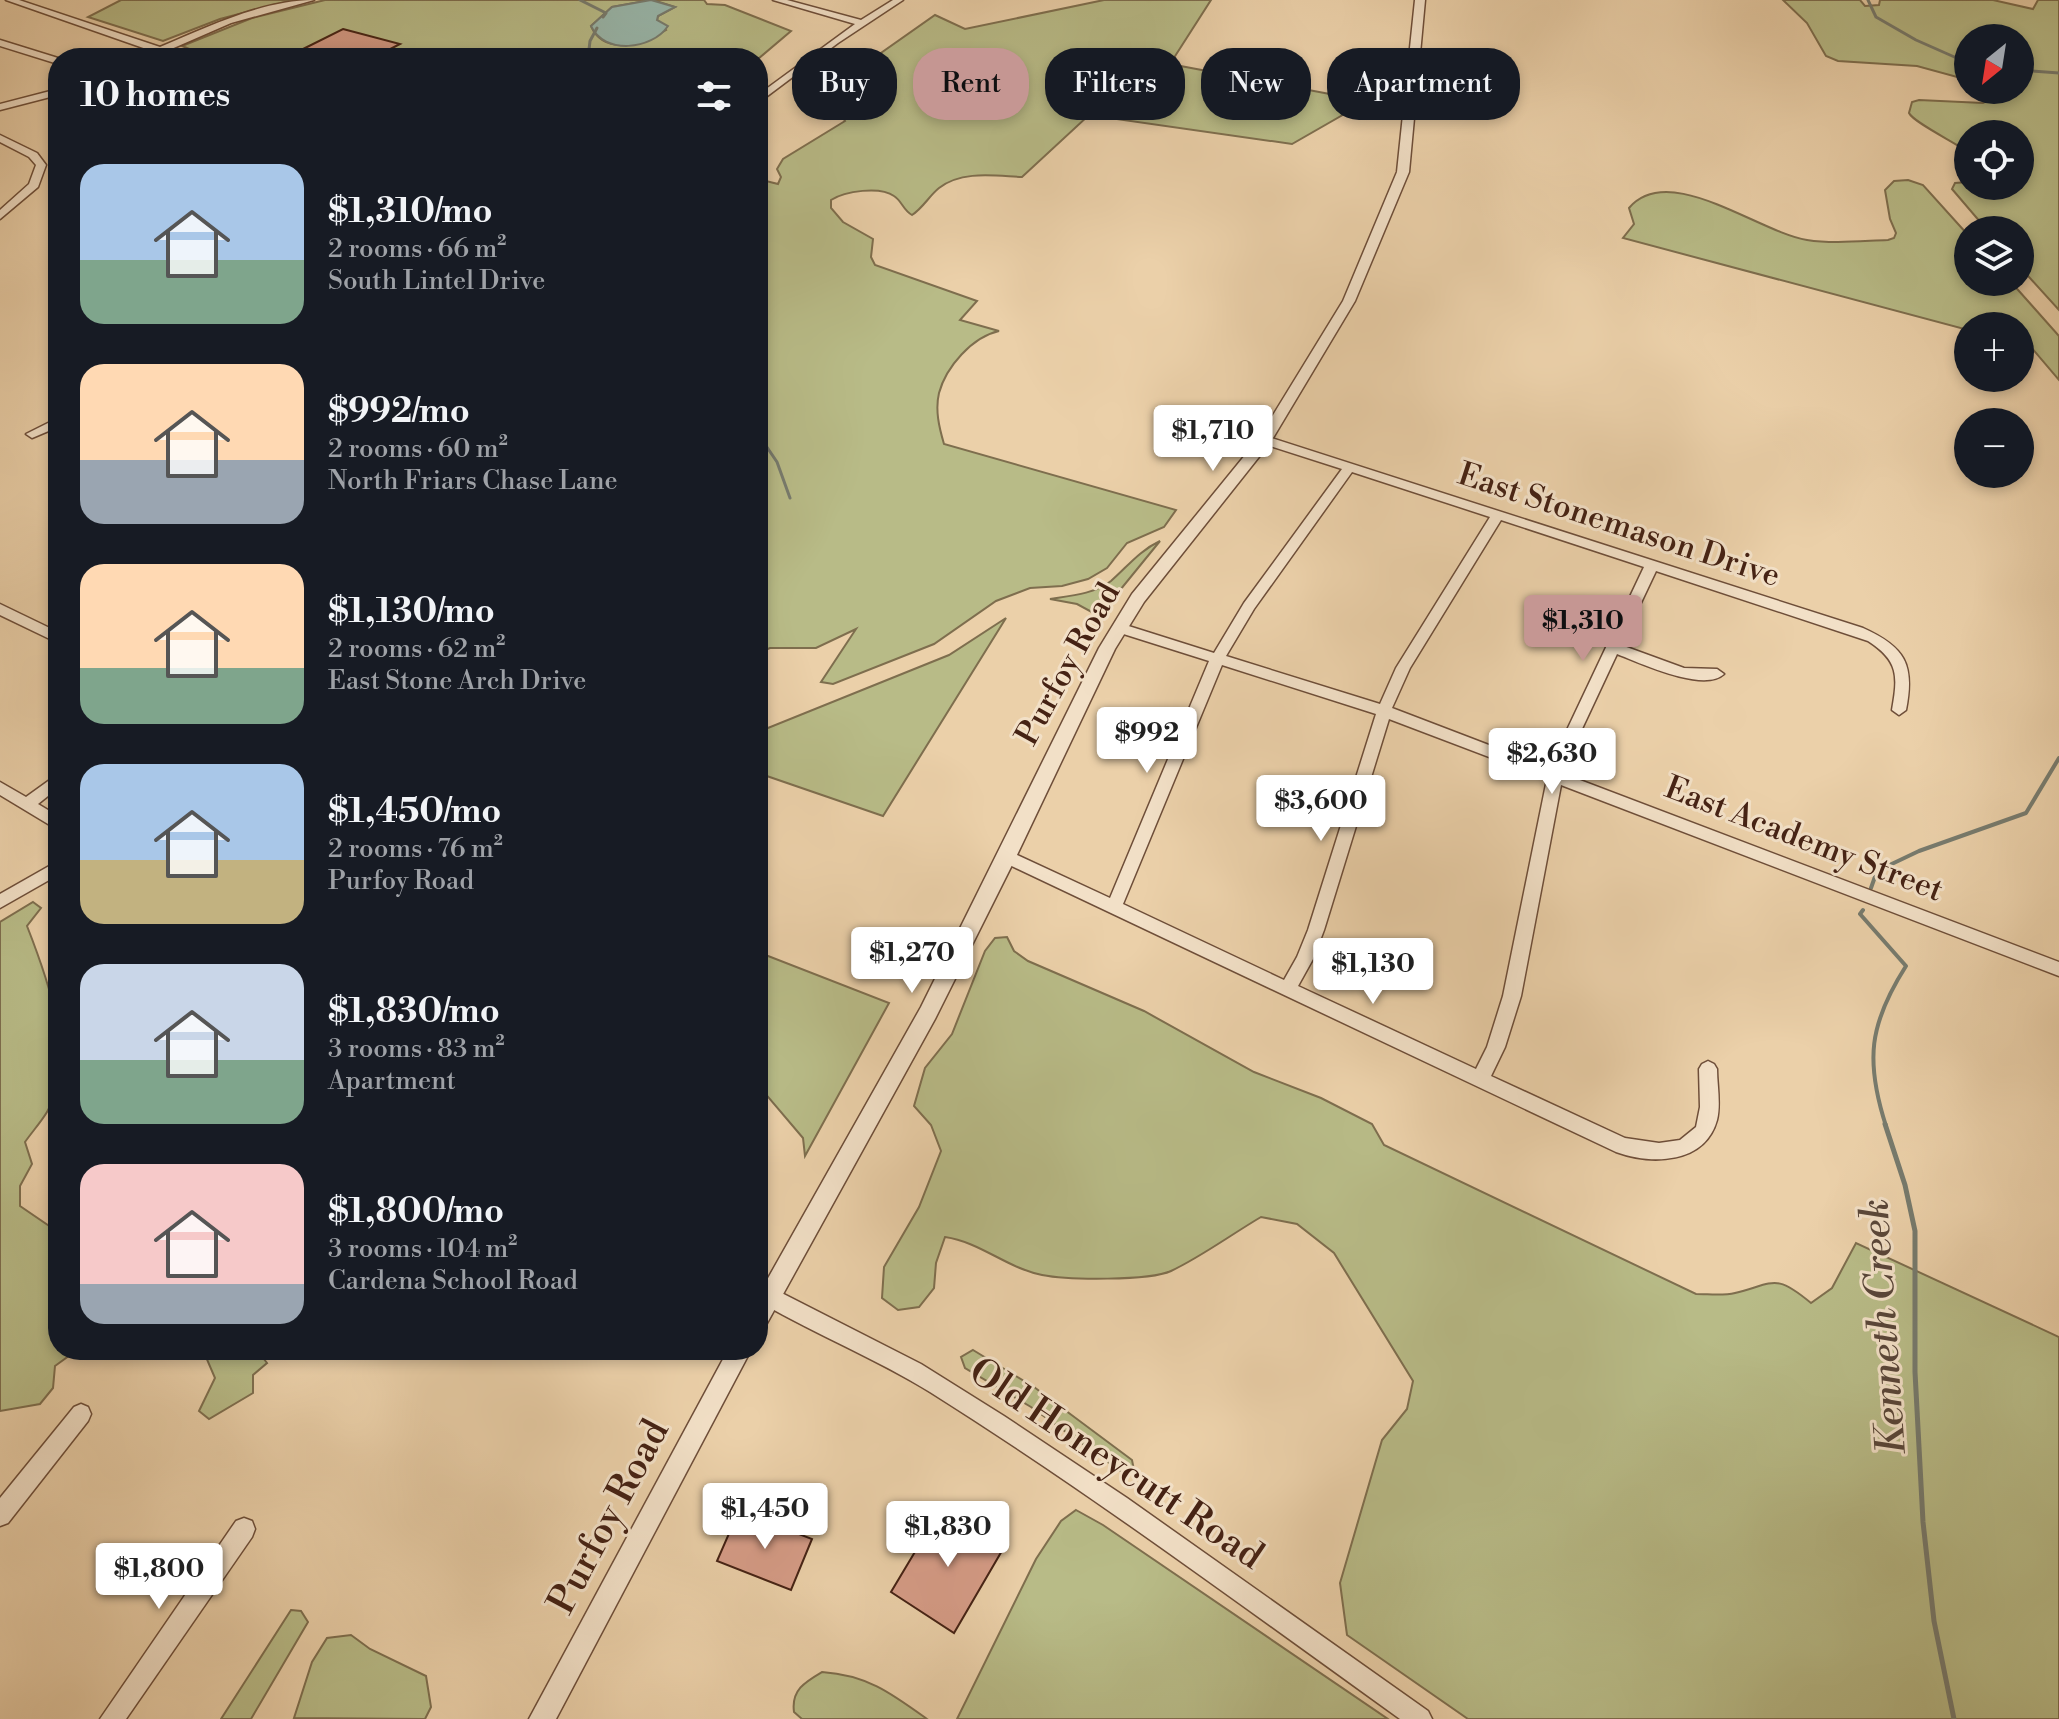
<!DOCTYPE html>
<meta charset="utf-8">
<style>
:root{--surface:#171b24;--page:#242831;--text:#f1f3f6;--muted:#9ea1a6;--accent:#c59692}
body{margin:0;font-family:"Libre Bodoni",serif;background:var(--page);color:var(--text);height:100vh;display:flex;flex-direction:column;font-size:30px;white-space:nowrap}
*{box-sizing:border-box;margin:0}
p{font-size:26px;color:var(--muted)}
.icon{flex:none;width:44px;height:44px;fill:none;stroke:currentColor;stroke-width:2;stroke-linecap:round;stroke-linejoin:round}
.map{position:relative;flex:1;overflow:hidden}
.side{position:absolute;left:48px;top:48px;width:720px;height:1312px;display:flex;flex-direction:column;background:var(--surface);border-radius:32px;box-shadow:0 4px 12px #0003}
.side>*{flex:none}
.guide{position:absolute;left:792px;top:48px;width:760px;height:72px;display:flex;gap:16px}
.needle{width:52px;rotate:210deg}
.fabs{position:absolute;left:1954px;top:24px;display:grid;gap:16px}
.fabs a{display:grid;place-items:center;width:80px;height:80px;border-radius:50%;background:var(--surface);box-shadow:0 4px 12px #0003;font-size:40px}
.price{position:absolute;translate:-50% -68px;padding:0 18px;border-radius:8px;background:#fff;color:#222;font-size:26px;line-height:52px;filter:drop-shadow(0 2px 4px #0008)}
.price::after{content:'';position:absolute;left:50%;top:48px;width:24px;height:18px;margin-left:-12px;background:inherit;clip-path:polygon(0 0,100% 0,50% 100%)}
.price.selected{background:var(--accent);color:#111}
ul{padding:0;list-style:none}
li{display:flex;align-items:center;gap:24px;height:200px;padding:0 32px}
li span{display:grid;place-items:center;flex:none;width:224px;height:160px;border-radius:24px;color:#555}
li>.icon{margin-inline-start:auto}
span .icon{width:96px;height:96px;fill:#fffc;stroke-width:1}
li b{font-size:34px}
h2{display:flex;justify-content:space-between;align-items:center;height:96px;padding:0 32px;font-size:34px}
.tag{padding:0 28px;border-radius:32px;background:var(--surface);box-shadow:0 4px 12px #0003;font-size:28px;line-height:72px}
.tag.selected{background:var(--accent);color:#111}
.map>svg:first-child{display:block}
.green{fill:#b8bb87;stroke:#7e6e4e;stroke-width:2}
.water{fill:#98b6aa;stroke:#777b6e;stroke-width:2}
.lines{fill:none;stroke-linecap:round;stroke-linejoin:round}
.stream-far2{stroke:#777b6e;stroke-width:3}
.stream-far1{stroke:#777b6e;stroke-width:4}
.stream{stroke:#777b6e;stroke-width:5}
.building{fill:#d69c87;stroke:#452214;stroke-width:2}
.minor-casing{stroke:#6e4e39;stroke-width:3}
.tertiary-casing{stroke:#6e4e39;stroke-width:3}
.minor{fill:#f2e0c7;fill-rule:evenodd}
.tertiary{fill:#f2e0c7;fill-rule:evenodd}
.labels{text-anchor:middle;dominant-baseline:central;stroke-width:6;stroke-linejoin:round;paint-order:stroke}
.street-label{font-size:32px;fill:#452214;stroke:#f2e0c7}
.near-street-label{font-size:38px;fill:#452214;stroke:#f2e0c7}
.near-water-label{font-size:40px;font-style:italic;fill:#5a473a;stroke:#f2e0c7}
</style>
<div class="map">
<svg width="2059" height="1719" viewBox="0 0 2059 1719">
<rect width="100%" height="100%" fill="#ebd0a9"/>
<filter id="stains"><feTurbulence type="fractalNoise" baseFrequency=".0025" numOctaves="4"/><feColorMatrix values="0 0 0 0 .2 0 0 0 0 .09 0 0 0 0 .02 0 0 0 .5 -.17"/></filter>
<radialGradient id="worn" r=".72"><stop offset=".6" stop-color="#630" stop-opacity="0"/><stop offset="1" stop-color="#630" stop-opacity=".3"/></radialGradient>
<g class="green">
<polygon points="121,0 293,0 220,19 163,41 88,17"/>
<path d="M325 0H651L612 7 591 26C604 56 644 45 666 30L657 20 658 16 675 7 653 0H704L707 4 725 5 791 31 758 59 211 58 182 46 252 18Z"/>
<path d="M1104 0H1211L1170 64 1367 101 1292 144 1089 115 1022 177C996 176 962 170 939 188 929 196 923 208 912 215 903 210 902 201 894 196 880 186 845 191 831 200V208L843 222 873 239 871 257 875 265 977 301 960 320 999 331C972 337 946 367 939 393 935 410 939 427 944 444L1176 510 1164 527 1127 543 1107 568 1088 579 1062 586 1030 588 996 601 934 644 833 684 821 682 856 629 816 648H770L758 653V179L778 184 781 177 777 169 783 159 845 121C826 91 823 101 796 84L805 72 811 70 851 74 935 15 965 29Z"/>
<path d="M1783 0H1860L1865 6 1879 5 1880 0H1993L2033 9 2038 0H2059V310L2020 267V230H1987L1952 189 1955 183 1968 182V186H2020V134H1968V152C1956 143 1913 122 1909 113L1912 102 1919 100 1983 103 1991 99 1985 90H2020V38H1968V80L1917 66 1838 61 1826 56 1807 23Z"/>
<path d="M1908 180 1923 185 1968 235V282H2011L2059 336V380L2031 347 2020 344V326H1968V330L1623 238 1634 224 1629 208C1669 161 1758 232 1807 240 1833 244 1861 241 1888 240L1894 238 1896 233 1890 219 1885 190 1894 181Z"/>
<path d="M1160 541 1099 616 1077 604 1050 599C1069 596 1095 594 1111 581 1128 566 1139 551 1160 541Z"/>
<polygon points="1006,618 883,816 758,773 758,732 949,655"/>
<path d="M33 902 41 908 27 926C47 977 78 1059 47 1112 41 1122 32 1132 25 1142L32 1164 20 1186V1206L58 1232V1350H77L55 1366 53 1388 40 1404 0 1411V922Z"/>
<path d="M1007 937 1014 951 1028 961 1144 1011 1254 1072 1321 1098 1372 1124 1384 1145 1696 1294C1709 1294 1723 1296 1735 1293 1775 1283 1775 1273 1811 1303L1832 1288 1856 1243 2059 1337V1719H1468L1347 1635 1340 1583 1382 1440 1407 1409 1413 1381 1334 1253 1297 1224 1261 1217C1232 1234 1201 1257 1171 1271 1149 1281 1067 1280 1042 1275 1007 1268 980 1242 945 1237L936 1263 934 1288 919 1307 898 1310 882 1298 884 1267 919 1207 941 1151 931 1125 914 1106 925 1068 952 1034 985 951 995 938Z"/>
<polygon points="758,952 889,1003 805,1156 803,1138 758,1085"/>
<polygon points="199,1350 257,1350 267,1363 253,1375 253,1393 209,1419 199,1411 215,1378 206,1357"/>
<polygon points="973,1350 1034,1387 1132,1460 1134,1470 1123,1473 1031,1407 965,1368 961,1357"/>
<polygon points="1076,1510 1103,1525 1388,1719 957,1719 1036,1559 1061,1521"/>
<polygon points="291,1610 301,1611 308,1622 251,1719 221,1719"/>
<polygon points="351,1635 370,1649 426,1676 431,1707 425,1719 294,1718 312,1662 327,1638"/>
<path d="M822 1672C867 1675 891 1693 927 1719H802L794 1712C791 1690 805 1682 822 1672Z"/>
</g>
<path class="water" d="M651 0 675 7 658 16 657 20 668 26C652 50 604 55 591 26L612 7Z"/>
<g class="lines">
<g class="stream-far2">
<polyline points="580,0 606,13 603,17"/>
<polyline points="1868,0 1876,17 1916,40 1968,63"/>
<polyline points="588,58 590,41 597,28"/>
<polyline points="2020,70 2059,73"/>
<polyline points="758,434 777,462 790,498"/>
</g>
<g class="stream-far1">
<polyline points="1871,888 1877,871 1919,851 2026,813 2059,758"/>
<path d="M1863 910 1860 914 1906 966C1869 1024 1865 1061 1886 1126"/>
</g>
<polyline class="stream" points="1885,1124 1905,1185 1915,1231 1915,1372 1923,1522 1934,1621 1954,1719"/>
</g>
<g class="building">
<polygon points="343,29 400,44 373,58 285,58"/>
<polygon points="940,1510 956,1519 960,1513 989,1532 986,1538 1003,1549 954,1633 891,1592"/>
<polygon points="738,1513 776,1528 779,1522 793,1527 791,1531 812,1539 791,1590 717,1561"/>
</g>
<g class="lines">
<defs>
<g id="minor">
<path d="M6 0H19L160 47C207 27 263 0 314 0L231 23 169 50 189 58H175L161 53 151 58H138L152 51Z"/>
<polygon points="773,0 787,0 861,20 893,0 903,0 838,43 758,103 758,95 855,24"/>
<polygon points="0,40 58,58 58,64 0,46"/>
<polygon points="58,89 58,95 0,110 0,104"/>
<polygon points="0,135 37,153 46,165 38,187 0,219 0,210 29,184 36,165 29,157 0,142"/>
<polygon points="58,418 58,427 32,438 26,434"/>
<path d="M1265 436 1863 628C1905 647 1915 664 1906 710L1899 715 1892 710C1898 676 1899 661 1868 641L1656 571 1621 645 1684 668 1717 669 1724 674C1704 693 1640 663 1617 654L1566 763 1564 774 2059 962V976L1561 785 1521 996 1505 1047 1491 1076 1625 1138 1659 1143 1680 1140 1696 1127 1700 1107 1699 1069 1702 1064 1708 1061 1714 1064 1717 1069C1717 1085 1721 1104 1717 1120 1705 1164 1652 1165 1616 1152L1001 861 999 857 1001 853H1013L1110 898 1209 661 1114 631 1112 628 1119 623 1214 653 1244 603 1342 469 1261 443 1259 440ZM1352 472 1490 517 1396 668 1380 704 1226 656 1254 609ZM1501 520 1644 567 1549 768 1392 708 1410 668ZM1222 665 1376 714 1308 930 1297 957 1284 980 1123 904ZM1389 719 1547 779 1503 996 1487 1047 1476 1069 1298 986 1313 959 1324 930Z"/>
<polygon points="0,604 58,632 58,643 0,615"/>
<polygon points="58,774 58,788 38,804 58,816 58,830 0,795 0,782 26,797"/>
<polygon points="58,861 58,875 0,908 0,894"/>
<path d="M758 1281 921 1364 1004 1416 1127 1498 1428 1711 1432 1719H1400C1245 1608 1092 1494 930 1392 875 1358 814 1334 758 1301Z"/>
<polygon points="81,1404 88,1407 91,1414 88,1421 8,1523 0,1526 0,1498 74,1407"/>
<polygon points="244,1518 252,1521 255,1529 252,1537 126,1719 100,1719 236,1521"/>
</g>
<g id="tertiary">
<polygon points="1415,0 1425,0 1409,172 1355,301 1270,443 1144,602 1115,649 1016,857 935,1019 766,1325 758,1328 758,1296 921,1007 1099,648 1132,594 1259,438 1343,301 1397,172"/>
<polygon points="728,1350 751,1350 556,1719 529,1719"/>
</g>
</defs>
<use href="#minor" class="minor-casing"/>
<use href="#tertiary" class="tertiary-casing"/>
<use href="#minor" class="minor"/>
<use href="#tertiary" class="tertiary"/>
</g>
<g class="labels">
<g class="street-label">
<text transform="translate(1619 525) rotate(18)">East Stonemason Drive</text>
<text transform="translate(1068 664) rotate(-61)">Purfoy Road</text>
<text transform="translate(1804 839) rotate(21)">East Academy Street</text>
</g>
<g class="near-street-label">
<text transform="translate(1116 1464) rotate(34)">Old Honeycutt Road</text>
<text transform="translate(609 1517) rotate(-62)">Purfoy Road</text>
</g>
<g class="near-water-label">
<text transform="translate(1884 1327) rotate(-94)">Kenneth Creek</text>
</g>
</g>
<rect width="100%" height="100%" filter="url(#stains)"/>
<rect width="100%" height="100%" fill="url(#worn)"/>
</svg>
<div class="fabs">
<a><svg class="needle" viewBox="-14 -14 28 28"><path d="M0-13l5 13h-10z" fill="#e53935"/><path d="M0 13l5-13h-10z" fill="#9ea1a6"/></svg></a>
<a><svg class="icon" aria-label="locate" viewBox="0 0 24 24"><circle cx="12" cy="12" r="6"/><path d="M12 2v4M12 18v4M2 12h4M18 12h4"/></svg></a>
<a><svg class="icon" aria-label="layers" viewBox="0 0 24 24"><path d="M12 4l9 5-9 5-9-5zM3 14l9 5 9-5"/></svg></a>
<a>+</a>
<a>−</a>
</div>
<b class="price" style="left:1213px;top:473px">$1,710</b>
<b class="price selected" style="left:1583px;top:663px">$1,310</b>
<b class="price" style="left:1147px;top:775px">$992</b>
<b class="price" style="left:1552px;top:796px">$2,630</b>
<b class="price" style="left:1321px;top:843px">$3,600</b>
<b class="price" style="left:912px;top:995px">$1,270</b>
<b class="price" style="left:1373px;top:1006px">$1,130</b>
<b class="price" style="left:765px;top:1551px">$1,450</b>
<b class="price" style="left:948px;top:1569px">$1,830</b>
<b class="price" style="left:159px;top:1611px">$1,800</b>
<div class="guide">
<a class="tag">Buy</a>
<a class="tag selected">Rent</a>
<a class="tag">Filters</a>
<a class="tag">New</a>
<a class="tag">Apartment</a>
</div>
<section class="side">
<h2>10 homes<svg class="icon" aria-label="filters" viewBox="0 0 24 24"><path d="M4 7h16M4 17h16"/><circle cx="9" cy="7" r="2"/><circle cx="15" cy="17" r="2"/></svg></h2>
<ul>
<li><span style="background:linear-gradient(#a9c7e8 60%,#7fa58c 0)"><svg class="icon" aria-label="home" viewBox="0 0 24 24"><path d="M3 11l9-7 9 7M6 9v11h12V9"/></svg></span><div><b>$1,310/mo</b><p>2 rooms · 66 m²</p><p>South Lintel Drive</p></div></li>
<li><span style="background:linear-gradient(#ffd9b3 60%,#9aa5b1 0)"><svg class="icon" aria-label="home" viewBox="0 0 24 24"><path d="M3 11l9-7 9 7M6 9v11h12V9"/></svg></span><div><b>$992/mo</b><p>2 rooms · 60 m²</p><p>North Friars Chase Lane</p></div></li>
<li><span style="background:linear-gradient(#ffd9b3 65%,#7fa58c 0)"><svg class="icon" aria-label="home" viewBox="0 0 24 24"><path d="M3 11l9-7 9 7M6 9v11h12V9"/></svg></span><div><b>$1,130/mo</b><p>2 rooms · 62 m²</p><p>East Stone Arch Drive</p></div></li>
<li><span style="background:linear-gradient(#a9c7e8 60%,#c2b280 0)"><svg class="icon" aria-label="home" viewBox="0 0 24 24"><path d="M3 11l9-7 9 7M6 9v11h12V9"/></svg></span><div><b>$1,450/mo</b><p>2 rooms · 76 m²</p><p>Purfoy Road</p></div></li>
<li><span style="background:linear-gradient(#c9d6e8 60%,#7fa58c 0)"><svg class="icon" aria-label="home" viewBox="0 0 24 24"><path d="M3 11l9-7 9 7M6 9v11h12V9"/></svg></span><div><b>$1,830/mo</b><p>3 rooms · 83 m²</p><p>Apartment</p></div></li>
<li><span style="background:linear-gradient(#f6c9c9 75%,#9aa5b1 0)"><svg class="icon" aria-label="home" viewBox="0 0 24 24"><path d="M3 11l9-7 9 7M6 9v11h12V9"/></svg></span><div><b>$1,800/mo</b><p>3 rooms · 104 m²</p><p>Cardena School Road</p></div></li>
</ul>
</section>
</div>
